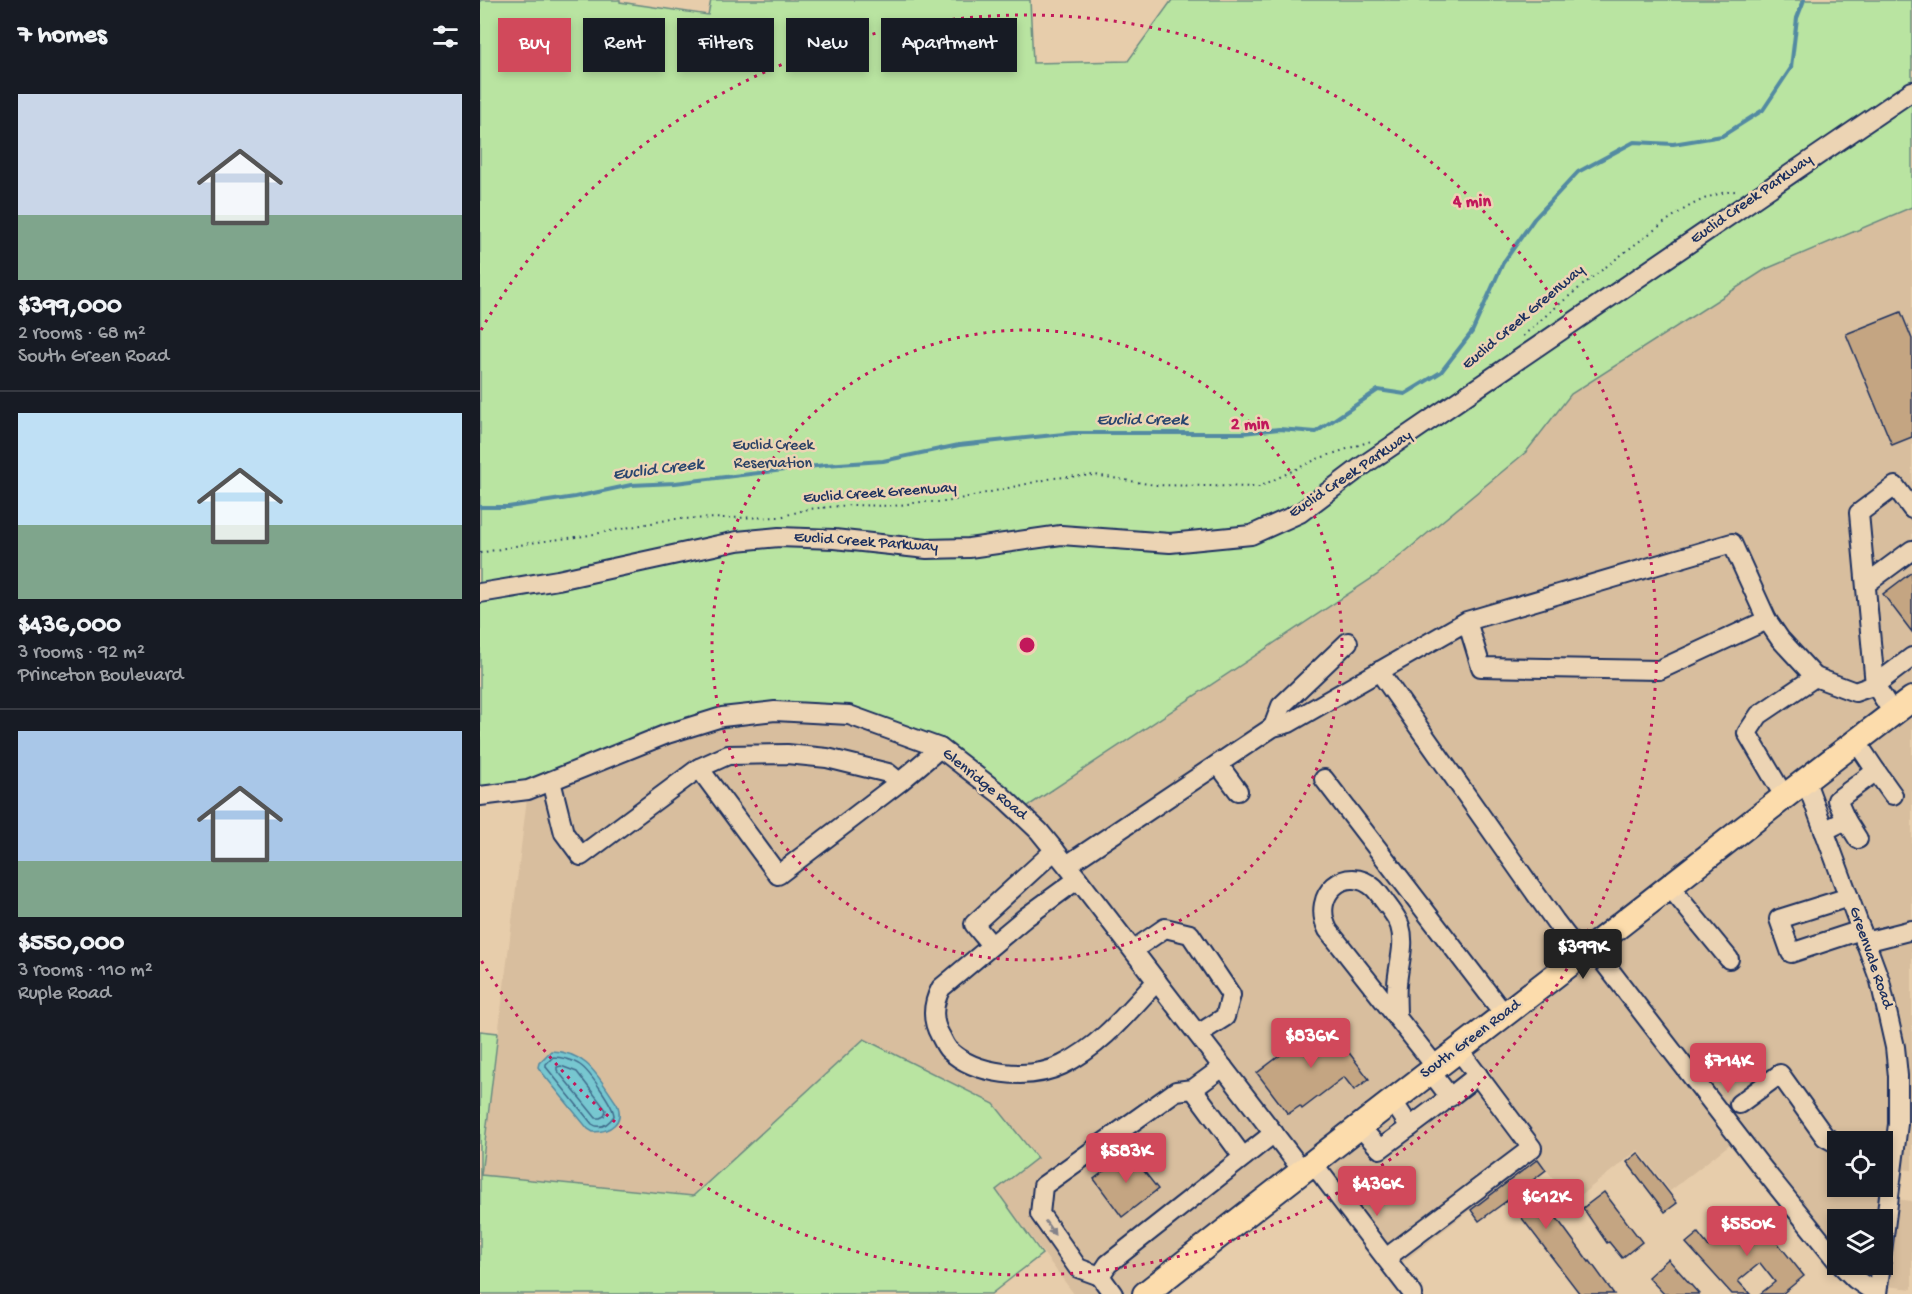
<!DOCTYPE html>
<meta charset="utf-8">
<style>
:root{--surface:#171b24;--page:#242831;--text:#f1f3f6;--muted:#9ea1a6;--line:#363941;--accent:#d1495b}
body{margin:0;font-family:"Gochi Hand",sans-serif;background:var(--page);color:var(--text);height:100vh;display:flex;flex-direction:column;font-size:22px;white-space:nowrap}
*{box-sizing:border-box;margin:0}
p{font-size:20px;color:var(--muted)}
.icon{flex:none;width:33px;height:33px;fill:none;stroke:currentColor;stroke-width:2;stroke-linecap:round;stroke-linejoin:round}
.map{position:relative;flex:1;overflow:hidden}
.sheet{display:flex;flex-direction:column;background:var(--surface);width:480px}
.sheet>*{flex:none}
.hud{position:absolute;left:18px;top:18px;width:570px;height:54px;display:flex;gap:12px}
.tools{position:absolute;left:1347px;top:1131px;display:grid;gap:12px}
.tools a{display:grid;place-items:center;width:66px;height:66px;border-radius:0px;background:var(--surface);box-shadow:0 3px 9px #0003;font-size:30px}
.price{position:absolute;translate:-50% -51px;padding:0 14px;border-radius:6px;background:var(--accent);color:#fff;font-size:20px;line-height:39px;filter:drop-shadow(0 2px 3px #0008)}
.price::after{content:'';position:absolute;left:50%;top:36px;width:18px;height:14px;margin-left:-9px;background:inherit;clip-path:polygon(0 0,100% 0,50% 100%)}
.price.active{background:#222;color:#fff}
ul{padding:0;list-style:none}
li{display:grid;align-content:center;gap:12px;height:318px;padding:0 18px}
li+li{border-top:2px solid var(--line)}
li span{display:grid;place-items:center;height:186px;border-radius:0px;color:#555}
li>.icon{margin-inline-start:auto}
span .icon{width:108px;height:108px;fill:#fffc;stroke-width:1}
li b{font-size:26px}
h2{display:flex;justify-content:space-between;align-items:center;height:72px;padding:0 18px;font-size:26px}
.tag{padding:0 21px;border-radius:0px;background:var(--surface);box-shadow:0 3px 9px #0003;font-size:21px;line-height:54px}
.tag.active{background:var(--accent);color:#fff}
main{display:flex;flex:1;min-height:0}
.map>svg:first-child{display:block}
.built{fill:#d8be9e;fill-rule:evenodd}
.green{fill:#b9e4a1;stroke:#6a8a80;stroke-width:1.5}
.water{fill:#77c7d0;stroke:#528aa2;stroke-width:1.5}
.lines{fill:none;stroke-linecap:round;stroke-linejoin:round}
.shore{stroke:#406c8c;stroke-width:1.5}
.stream{stroke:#528aa2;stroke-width:4}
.building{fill:#c4a582;stroke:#1b2f5e;stroke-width:1.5}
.minor-casing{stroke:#1b2f5e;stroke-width:22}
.major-casing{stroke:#1b2f5e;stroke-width:28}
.path{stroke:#1b2f5e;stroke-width:2;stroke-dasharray:1.5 4.5;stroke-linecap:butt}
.minor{stroke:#ecd4b4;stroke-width:18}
.major{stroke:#fcdcac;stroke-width:24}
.oneway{fill:#848289}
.ring{fill:none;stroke:#c2185b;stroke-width:3;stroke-dasharray:3 6}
.labels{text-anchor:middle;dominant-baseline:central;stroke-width:5;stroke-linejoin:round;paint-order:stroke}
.street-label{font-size:16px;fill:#1b2f5e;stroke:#ecd4b4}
.park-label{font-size:16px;fill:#2b4165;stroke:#ecd4b4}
.water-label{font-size:18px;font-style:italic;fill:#29466f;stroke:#ecd4b4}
.centre{fill:#c2185b;stroke:#ecd4b4;stroke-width:3}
.ring-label{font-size:18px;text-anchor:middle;font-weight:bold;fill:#c2185b;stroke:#ecd4b4;stroke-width:5;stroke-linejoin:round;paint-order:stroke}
</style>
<main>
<section class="sheet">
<h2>7 homes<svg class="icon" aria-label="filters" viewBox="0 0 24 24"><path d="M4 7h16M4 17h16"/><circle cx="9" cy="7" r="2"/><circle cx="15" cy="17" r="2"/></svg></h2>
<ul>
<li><span style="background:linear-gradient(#c9d6e8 65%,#7fa58c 0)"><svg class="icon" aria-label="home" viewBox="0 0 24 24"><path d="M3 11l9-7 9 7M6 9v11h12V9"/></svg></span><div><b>$399,000</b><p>2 rooms · 68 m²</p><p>South Green Road</p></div></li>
<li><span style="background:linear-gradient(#bfe0f5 60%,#7fa58c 0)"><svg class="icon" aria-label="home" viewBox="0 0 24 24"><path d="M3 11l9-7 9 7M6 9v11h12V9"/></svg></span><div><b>$436,000</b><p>3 rooms · 92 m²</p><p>Princeton Boulevard</p></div></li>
<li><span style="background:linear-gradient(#a9c7e8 70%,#7fa58c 0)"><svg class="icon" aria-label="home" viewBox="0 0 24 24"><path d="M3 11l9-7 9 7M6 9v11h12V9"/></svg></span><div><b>$550,000</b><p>3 rooms · 110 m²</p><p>Ruple Road</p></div></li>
</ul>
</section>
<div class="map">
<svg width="1432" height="1294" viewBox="0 0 1432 1294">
<rect width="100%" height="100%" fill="#e7cdab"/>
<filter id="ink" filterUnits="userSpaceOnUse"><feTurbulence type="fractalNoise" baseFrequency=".0167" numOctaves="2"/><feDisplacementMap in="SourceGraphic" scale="12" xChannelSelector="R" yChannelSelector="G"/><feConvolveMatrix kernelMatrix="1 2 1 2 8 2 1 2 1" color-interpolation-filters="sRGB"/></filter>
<g filter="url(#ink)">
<g class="built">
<path d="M1432 207V1170L1420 1169 1402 1220H1358L1357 1262 1259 1137 1190 1191 1158 1150 1092 1202 1057 1158 914 1269 832 1162 665 1294H594L516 1190 384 1039 213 1196 1 1175 48 790 1046 452 1091 394 1286 269ZM1358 1142H1402V1186H1358Z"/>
<polygon points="1416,1199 1432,1201 1432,1289 1406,1286"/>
</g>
<g class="green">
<polygon points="0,0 140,0 140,2 228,15 231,0 550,0 553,63 648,61 692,0 1432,0 1432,207 1286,269 1091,394 1046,452 897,575 539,812 460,748 335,713 174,739 0,796"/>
<polygon points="0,1031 18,1033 1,1175 213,1196 384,1039 514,1104 557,1158 516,1190 562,1254 511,1294 0,1294"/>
</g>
<path class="water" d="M71 1051C108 1052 118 1077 137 1104 145 1122 130 1132 113 1132L108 1129 60 1070 58 1067 59 1063Z"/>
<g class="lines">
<g class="shore">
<path d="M73 1057C81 1057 93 1060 100 1065 109 1071 134 1106 134 1116 129 1123 121 1130 112 1124L66 1067V1064Z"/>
<polygon points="81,1066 97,1072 126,1110 124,1116 120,1118 116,1118 77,1070 77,1067"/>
</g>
<polyline class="stream" points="0,507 28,507 95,497 151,485 195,483 345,465 403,461 479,445 593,433 763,433 799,429 836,432 898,390 925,394 961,372 992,332 1023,263 1054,219 1098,172 1154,142 1193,144 1242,136 1283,110 1311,68 1317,18 1324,0"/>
</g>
<g class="building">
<polygon points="1421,312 1432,339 1432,437 1412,445 1366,334"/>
<polygon points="1432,572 1432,632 1403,594"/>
<polygon points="845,1021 889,1079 874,1090 864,1077 822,1109 820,1106 808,1114 777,1073"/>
<polygon points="649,1152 678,1189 642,1217 614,1179"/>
<polygon points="1158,1153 1197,1203 1185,1212 1147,1162"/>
<polygon points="1058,1159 1066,1170 1048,1184 1072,1214 1073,1213 1109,1262 1110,1261 1134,1294 1100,1294 1028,1200 999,1221 991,1210"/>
<polygon points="1124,1192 1162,1242 1142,1258 1129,1242 1127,1243 1103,1208"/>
<polygon points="1273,1212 1324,1276 1302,1294 1280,1294 1295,1282 1280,1263 1258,1281 1270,1294 1252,1294 1206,1243 1218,1233 1229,1247"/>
<polygon points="1188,1259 1219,1294 1184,1294 1168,1277"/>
</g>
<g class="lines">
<defs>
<g id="minor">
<polyline points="1386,584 1432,550"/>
<polyline points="0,593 78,580 257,541 299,537 354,539 447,549 489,548 581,535 690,543 771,535 820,513 881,467 1432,91"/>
<polyline points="1287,620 1300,639 1335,677"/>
<polyline points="899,671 1075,921 1101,955"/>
<polyline points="1413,713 1395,685 1379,513 1415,486 1432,509"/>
<polyline points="793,727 801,706 868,642"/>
<polyline points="738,764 758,791"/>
<polyline points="219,768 248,755 307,754 347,758 408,773 419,782"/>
<polyline points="1396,771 1413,795"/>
<polyline points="844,779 1024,1014"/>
<polyline points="1325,779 1400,981 1415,1047 1418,1076 1418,1124 1402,1252"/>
<polyline points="71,781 84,833 101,856 219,768 298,875 421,781 460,748"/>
<polyline points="0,796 48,790 187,734 242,717 295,711 369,715 460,748 520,794 559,831 598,879 822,1170"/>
<polyline points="1304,796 1267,733 1279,715 1335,677 1375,692 1395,685 1432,657"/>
<polyline points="1366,820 1378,839"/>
<polyline points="1344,831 1366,820 1357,800 1396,771 1376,741"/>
<polyline points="587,865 793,727 809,723 987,621 1252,543 1287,620 1179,670 1001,667 987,621"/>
<path d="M598 879 546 917 461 988C453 1003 451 1019 460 1035 463 1040 465 1046 469 1050 495 1075 549 1081 582 1065 621 1046 648 1012 677 981"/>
<polyline points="1189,886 1249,959"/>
<polyline points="1369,897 1299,919 1311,953 1381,930"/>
<polyline points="1385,942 1432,930"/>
<polyline points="511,945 494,924 575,850"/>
<polyline points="1112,947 1280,1165 1358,1262"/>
<polyline points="653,950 685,928 710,934 751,995 745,1017 718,1034"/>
<path d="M917 1017C917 1006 916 995 917 985 918 965 926 945 920 926 917 917 911 910 905 902 902 898 898 892 894 888 867 863 830 894 848 930L956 1067"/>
<polyline points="743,1067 713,1089 763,1157"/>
<polyline points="950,1071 970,1097 998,1075"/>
<polyline points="912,1100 930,1127 962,1103"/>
<polyline points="1259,1104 1300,1074 1345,1137 1358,1144"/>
<polyline points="879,1126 900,1149 930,1127"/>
<polyline points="832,1162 933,1294"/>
<polyline points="906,1258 1052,1148 978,1049"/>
<polyline points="1360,1264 1375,1279 1397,1294"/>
<polyline points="620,1276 598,1268 560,1214 563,1186 696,1091 713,1089"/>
<polyline points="633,1294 620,1276 628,1264 794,1133"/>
<polyline points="1397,1294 1401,1264"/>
</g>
<path id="major" d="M665 1294C813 1177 963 1062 1112 947 1219 864 1324 780 1432 699"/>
</defs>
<use href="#minor" class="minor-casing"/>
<use href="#major" class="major-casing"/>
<g class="path">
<path d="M1043 336C1078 304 1115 275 1153 246 1183 224 1218 193 1256 191"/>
<polyline points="0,553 50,543 104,536 192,519 300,517 328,509 371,505 413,506 441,502 466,502 573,478 615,475 675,485 779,487 837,459 891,441"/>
</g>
<use href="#minor" class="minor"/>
<use href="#major" class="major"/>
</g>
<defs><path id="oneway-solid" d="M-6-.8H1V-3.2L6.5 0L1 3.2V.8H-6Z" transform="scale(1.5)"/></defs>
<use class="oneway" href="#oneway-solid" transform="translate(570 1228) rotate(55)"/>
</g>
<g class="ring">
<circle cx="547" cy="645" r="315"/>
<path d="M1 330A630 630 0 1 1 1 960"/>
</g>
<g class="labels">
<g class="street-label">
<text transform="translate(1272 200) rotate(-35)">Euclid Creek Parkway</text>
<text transform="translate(1044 318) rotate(-40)">Euclid Creek Greenway</text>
<text transform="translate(871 475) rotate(-34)">Euclid Creek Parkway</text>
<text transform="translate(400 494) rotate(-4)">Euclid Creek Greenway</text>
<text transform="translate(386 543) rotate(4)">Euclid Creek Parkway</text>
<text transform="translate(504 785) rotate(39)">Glenridge Road</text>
<text transform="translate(1390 958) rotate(71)">Greenvale Road</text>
<text transform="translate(991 1040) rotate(-37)">South Green Road</text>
</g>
<g class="park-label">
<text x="293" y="446">Euclid Creek<tspan x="293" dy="18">Reservation</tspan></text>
</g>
<g class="water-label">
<text x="662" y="420">Euclid Creek</text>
<text transform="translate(178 470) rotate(-7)">Euclid Creek</text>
</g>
</g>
<circle cx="547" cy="645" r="9" class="centre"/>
<g class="ring-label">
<text x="992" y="206">4 min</text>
<text x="770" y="429">2 min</text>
</g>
</svg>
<div class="tools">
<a><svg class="icon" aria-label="locate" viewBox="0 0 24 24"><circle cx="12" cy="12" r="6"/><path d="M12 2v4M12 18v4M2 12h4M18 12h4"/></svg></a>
<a><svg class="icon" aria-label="layers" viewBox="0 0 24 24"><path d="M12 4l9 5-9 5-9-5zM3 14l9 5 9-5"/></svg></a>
</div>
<b class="price active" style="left:1103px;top:980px">$399K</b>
<b class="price" style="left:831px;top:1069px">$836K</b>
<b class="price" style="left:1248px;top:1094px">$714K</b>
<b class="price" style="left:646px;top:1184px">$583K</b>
<b class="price" style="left:897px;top:1217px">$436K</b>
<b class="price" style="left:1066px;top:1230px">$612K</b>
<b class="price" style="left:1267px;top:1257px">$550K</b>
<div class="hud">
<a class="tag active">Buy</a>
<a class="tag">Rent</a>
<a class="tag">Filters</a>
<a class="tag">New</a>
<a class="tag">Apartment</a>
</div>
</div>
</main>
